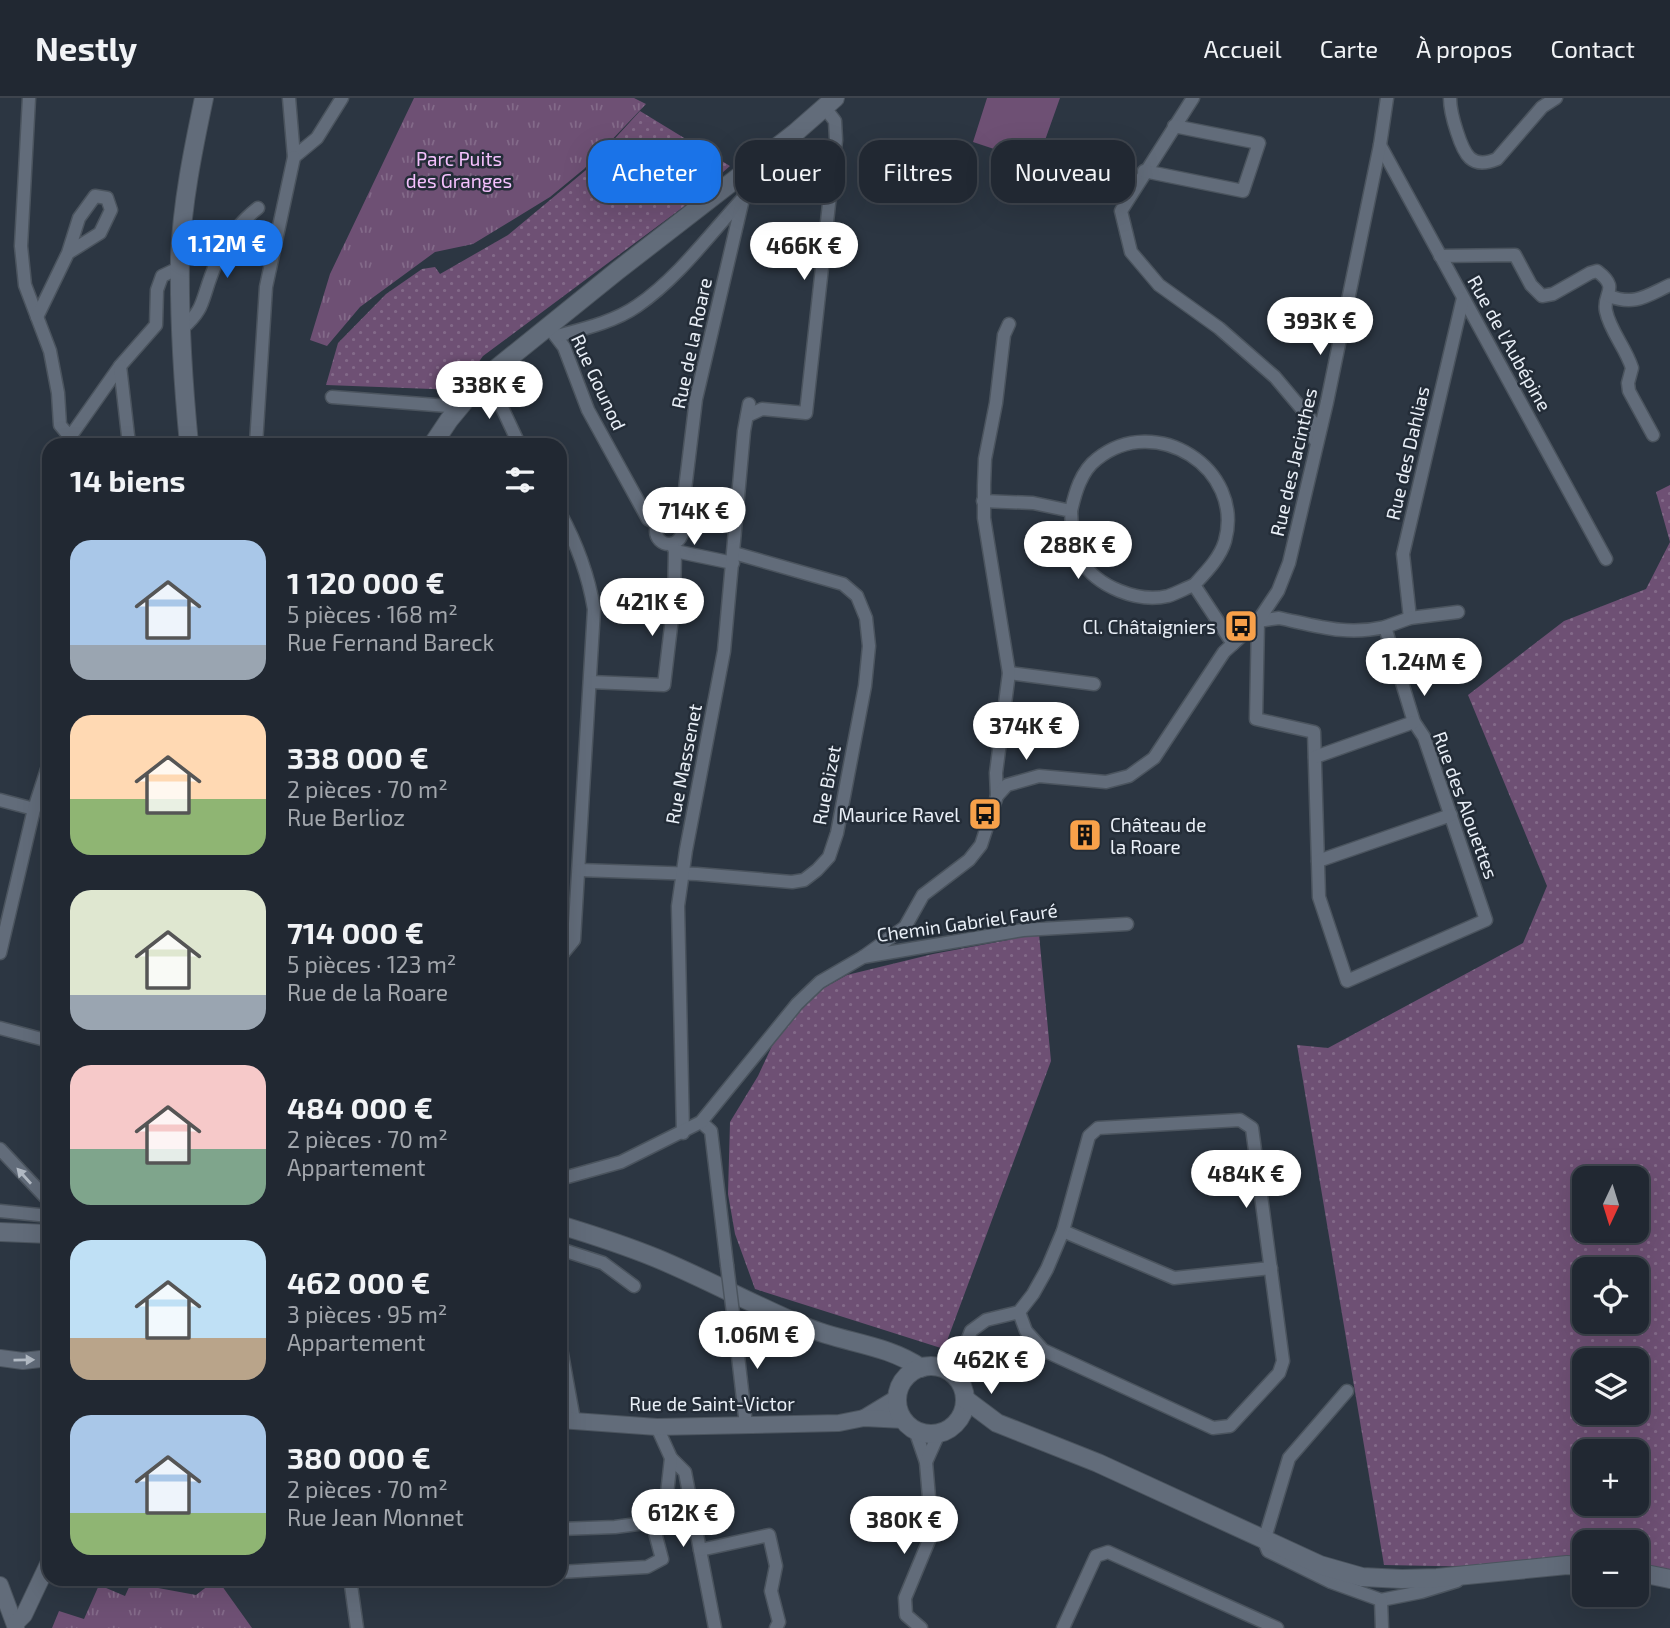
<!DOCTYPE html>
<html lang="fr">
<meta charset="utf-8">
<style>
:root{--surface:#212832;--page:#2d343e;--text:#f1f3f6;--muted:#a2a6ac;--line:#3e444d;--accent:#1a73e8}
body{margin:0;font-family:"Exo 2",sans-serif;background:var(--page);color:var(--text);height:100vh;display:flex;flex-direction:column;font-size:26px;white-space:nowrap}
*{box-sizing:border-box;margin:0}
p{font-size:23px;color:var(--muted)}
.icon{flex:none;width:38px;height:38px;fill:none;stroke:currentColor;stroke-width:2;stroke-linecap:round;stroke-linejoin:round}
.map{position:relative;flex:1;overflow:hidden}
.details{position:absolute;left:42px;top:340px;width:525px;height:1148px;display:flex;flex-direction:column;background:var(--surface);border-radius:21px;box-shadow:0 7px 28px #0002,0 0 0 2px var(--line)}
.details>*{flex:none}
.banner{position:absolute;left:588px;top:42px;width:665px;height:63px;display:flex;gap:14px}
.needle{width:46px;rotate:184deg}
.controls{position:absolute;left:1572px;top:1068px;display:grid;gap:14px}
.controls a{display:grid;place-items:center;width:77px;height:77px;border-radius:14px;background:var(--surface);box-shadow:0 7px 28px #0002,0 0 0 2px var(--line);font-size:35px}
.price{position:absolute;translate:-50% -60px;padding:0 16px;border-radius:24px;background:#fff;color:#222;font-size:23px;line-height:46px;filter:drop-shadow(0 2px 4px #0008)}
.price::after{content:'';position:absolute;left:50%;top:42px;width:21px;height:16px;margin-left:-10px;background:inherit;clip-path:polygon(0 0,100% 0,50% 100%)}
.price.current{background:var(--accent);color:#fff}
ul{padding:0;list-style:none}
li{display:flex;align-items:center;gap:21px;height:175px;padding:0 28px}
li span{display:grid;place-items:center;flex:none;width:196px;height:140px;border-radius:21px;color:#555}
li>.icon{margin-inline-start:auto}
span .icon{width:84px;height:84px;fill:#fffc;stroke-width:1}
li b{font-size:30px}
h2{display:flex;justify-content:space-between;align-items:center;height:84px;padding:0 28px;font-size:30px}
.pill{padding:0 24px;border-radius:21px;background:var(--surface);box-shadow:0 7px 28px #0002,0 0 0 2px var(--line);font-size:24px;line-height:63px}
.pill.current{background:var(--accent);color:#fff}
header{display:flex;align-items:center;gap:42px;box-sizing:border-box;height:98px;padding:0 35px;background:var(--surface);border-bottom:2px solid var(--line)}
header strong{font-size:33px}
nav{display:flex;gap:38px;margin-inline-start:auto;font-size:24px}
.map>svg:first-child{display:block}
.grass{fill:url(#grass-dots);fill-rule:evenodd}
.park{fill:url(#park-tufts)}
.pitch{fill:#6e5074}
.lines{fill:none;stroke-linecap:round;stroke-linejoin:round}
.minor-casing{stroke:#4b545e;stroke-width:15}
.tertiary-casing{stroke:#4b545e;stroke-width:18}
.secondary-casing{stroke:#4b545e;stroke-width:20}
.minor{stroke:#626c7a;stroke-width:12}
.tertiary{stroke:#626c7a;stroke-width:16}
.secondary{stroke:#626c7a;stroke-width:18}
.minor-bridge-casing{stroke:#4b545e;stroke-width:15;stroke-linecap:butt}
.minor-bridge{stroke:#626c7a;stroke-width:12}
.oneway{fill:#b3bbc5}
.labels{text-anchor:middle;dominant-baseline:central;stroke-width:5;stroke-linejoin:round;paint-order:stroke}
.park-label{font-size:19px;fill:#f5c1fe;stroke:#232c37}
.street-label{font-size:19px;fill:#e9eff7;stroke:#232c37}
.poi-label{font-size:19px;fill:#e9eff7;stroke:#232c37;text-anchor:end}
</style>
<header>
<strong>Nestly</strong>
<nav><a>Accueil</a><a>Carte</a><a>À propos</a><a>Contact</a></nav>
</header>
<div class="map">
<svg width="1670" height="1530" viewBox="0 0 1670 1530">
<defs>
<pattern id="grass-dots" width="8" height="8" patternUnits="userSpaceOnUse" patternTransform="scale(1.75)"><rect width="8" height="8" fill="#6e5074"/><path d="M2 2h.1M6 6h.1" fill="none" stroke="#836a89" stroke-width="1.8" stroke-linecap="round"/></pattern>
<pattern id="park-tufts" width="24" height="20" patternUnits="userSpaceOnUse" patternTransform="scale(1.75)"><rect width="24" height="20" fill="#6e5074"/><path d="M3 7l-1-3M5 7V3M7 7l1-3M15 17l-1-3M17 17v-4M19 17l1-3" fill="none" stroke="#836a89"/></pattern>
</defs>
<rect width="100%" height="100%" fill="#2c3642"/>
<g class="grass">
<polygon points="640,13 730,68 682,110 483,258 459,292 326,287 338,245 386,196 422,171 435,169 440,176 508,137 586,72"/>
<path d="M1670 387V1472H1636V1444H1584V1471L1384 1467 1297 947 1328 950 1523 845 1547 788 1468 597 1564 523 1646 491 1670 444 1656 394ZM1584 1080H1636V1132H1584ZM1584 1171H1636V1223H1584ZM1584 1262H1636V1314H1584ZM1584 1353H1636V1405H1584Z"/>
<polygon points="1033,827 1039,836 1051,963 944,1251 755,1191 735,1136 728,1096 730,1024 758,978 790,909 847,877 933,856 1008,842"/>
</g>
<g class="park">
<polygon points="414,0 634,0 646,6 584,71 550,99 473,146 435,154 360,209 327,248 310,242 330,176"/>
<polygon points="217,1481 252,1530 52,1530 59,1513 84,1521 99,1487 125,1498 131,1485 196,1497"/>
</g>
<polygon class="pitch" points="987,0 1060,0 1022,107 1002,99 1011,67 1000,63 1003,54 973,44"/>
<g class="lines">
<defs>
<g id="minor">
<polyline points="29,0 21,148 25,187 50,253 58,295 60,327 70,339 120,268 156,227 157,192 162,178 181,169"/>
<polyline points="289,0 294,59 317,40 342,0"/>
<polyline points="1193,0 1121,113 1131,154 1159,187 1219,230 1275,279 1312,323 1315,342"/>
<path d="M1450 0C1450 12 1453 22 1457 34 1464 56 1471 72 1497 61L1542 9 1556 0"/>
<polyline points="1380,47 1606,461"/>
<polyline points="1144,73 1243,93 1259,45 1174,28"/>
<path d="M1440 158 1515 157 1531 187 1542 198 1553 196 1590 175 1597 173C1621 191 1602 195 1606 213 1610 233 1626 250 1632 270L1628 285 1629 293 1653 337"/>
<path d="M1609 198C1635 208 1646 198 1670 187"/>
<polyline points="37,219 68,155 79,120 95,98 107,100 111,112 100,135 68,155"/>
<path d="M182 231C204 211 201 205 211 178 220 152 236 127 258 110"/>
<polyline points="551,232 564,249 588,312 648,421 658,426"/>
<path d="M557 238C583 231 614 224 637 208 678 180 710 136 743 100"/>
<polyline points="120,268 129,346"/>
<polyline points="482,282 498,301 519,346"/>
<polyline points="332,299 461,309"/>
<polyline points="747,318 762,311 806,315 836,42 835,23 825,10"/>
<polyline points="256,346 266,189 294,59"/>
<path d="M983 403 1033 405 1071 413C1072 430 1072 447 1081 462 1097 489 1138 505 1168 498 1177 495 1186 490 1194 487"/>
<path d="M1071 413C1075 395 1081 373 1097 361 1155 314 1245 370 1225 443 1220 460 1206 474 1194 487L1233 546"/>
<path d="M560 415C577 446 588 475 594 511L574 842 560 859"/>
<circle cx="669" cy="433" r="13"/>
<polyline points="676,422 683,408 696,301 746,88 742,77"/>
<polyline points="675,453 733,465"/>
<path d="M1279 520C1317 528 1346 538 1385 529L1414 624 1424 639 1486 822 1347 883 1319 799 1314 634 1256 621 1258 523Z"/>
<polyline points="1410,520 1403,456 1463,200"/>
<polyline points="1385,529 1410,520 1458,514"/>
<polyline points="1009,575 1094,586"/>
<polyline points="590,584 664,587 674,503 675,453 672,446"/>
<polyline points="1315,659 1414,624"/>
<polyline points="997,698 996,675 1009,575 984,420 984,387 985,361 996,305 1004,237 1009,226"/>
<polyline points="0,702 34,711"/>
<polyline points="1318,763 1451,717"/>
<polyline points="579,772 697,776 792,784 804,782 817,772 829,759 837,735 865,588 869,548 866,520 857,498 843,486 734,455"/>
<polyline points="0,855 34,711 49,665"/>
<polyline points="863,859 905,829 923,797 969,762 981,747 997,698 1007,687 1039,678 1106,684 1129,678 1154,660 1224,554 1258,523 1278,493 1289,465 1327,304 1380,47 1387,0"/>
<polyline points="0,930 49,943"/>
<polyline points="701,1024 711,1033 727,1167"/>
<polyline points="683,1035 678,808 686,752 724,553 744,333 749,306"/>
<polyline points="0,1051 49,1103"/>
<polyline points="560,1081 621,1064 701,1024 797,906 820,884 863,859 1023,832 1127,826"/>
<polyline points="0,1113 49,1118"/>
<polyline points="1063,1133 1174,1180 1271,1170"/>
<polyline points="560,1151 603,1165 634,1188"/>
<polyline points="734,1223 746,1327"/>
<polyline points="560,1245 574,1322"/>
<polyline points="941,1270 964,1251"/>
<polyline points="961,1287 964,1251 971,1233 986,1222 1019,1214 1033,1196 1047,1171 1063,1133 1089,1038 1098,1030 1240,1022 1252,1030 1283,1263 1279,1275 1230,1328 1213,1330 1043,1252 1026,1233 1019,1214"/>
<polyline points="1347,1293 1289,1360 1264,1443 1268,1453 1331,1484 1381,1502 1421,1494 1457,1483"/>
<polyline points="915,1332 926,1364 932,1435 905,1500 906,1517 921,1530"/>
<polyline points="671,1360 685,1374 715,1530"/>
<polyline points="926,1364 939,1335"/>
<polyline points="653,1427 667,1396 671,1360 657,1329"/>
<polyline points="560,1431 615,1429 645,1425 653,1427 662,1461 647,1469 560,1474"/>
<polyline points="700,1452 769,1437 776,1468 771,1493 779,1524 776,1530"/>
<polyline points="350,1480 357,1530"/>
<polyline points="1381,1502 1382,1530"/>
<polyline points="1063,1530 1096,1458 1108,1454 1277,1530"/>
</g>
<g id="tertiary">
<polyline points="0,1260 23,1263 49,1260"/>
<polyline points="864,1320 897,1300"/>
<polyline points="560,1322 657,1329 839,1325 864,1320 904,1322"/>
<polyline points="0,1487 16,1530"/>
<polyline points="16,1525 24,1517 49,1464"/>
</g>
<g id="secondary">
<path d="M189 346C183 284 179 222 180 159 182 106 193 52 204 0"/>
<polyline points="433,346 449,322 482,282 617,173 795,35 835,0"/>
<path d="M560 1127C593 1137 624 1147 656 1160 707 1181 755 1208 806 1229 844 1245 886 1246 921 1270"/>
<polyline points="0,1134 49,1136"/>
<circle cx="931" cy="1302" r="34"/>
<polyline points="965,1301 997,1325 1098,1365 1320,1467 1362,1479 1402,1481 1437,1480 1567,1467 1584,1468"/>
<polyline points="1636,1474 1670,1481"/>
</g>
</defs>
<use href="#minor" class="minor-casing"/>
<use href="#tertiary" class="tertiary-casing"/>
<use href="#secondary" class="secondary-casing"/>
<use href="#minor" class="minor"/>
<use href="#tertiary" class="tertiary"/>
<use href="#secondary" class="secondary"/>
<defs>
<polyline id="minor-bridge" points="727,1167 734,1223"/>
</defs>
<use href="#minor-bridge" class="minor-bridge-casing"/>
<use href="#minor-bridge" class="minor-bridge"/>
</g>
<defs><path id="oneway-solid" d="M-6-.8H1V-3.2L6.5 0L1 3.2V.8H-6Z" transform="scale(1.75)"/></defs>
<g class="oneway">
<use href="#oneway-solid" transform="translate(24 1078) rotate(-132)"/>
<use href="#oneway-solid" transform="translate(24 1262) rotate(-1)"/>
</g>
<defs>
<symbol id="bus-square" viewBox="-11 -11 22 22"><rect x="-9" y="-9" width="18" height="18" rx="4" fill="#f8a14a" stroke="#232c37"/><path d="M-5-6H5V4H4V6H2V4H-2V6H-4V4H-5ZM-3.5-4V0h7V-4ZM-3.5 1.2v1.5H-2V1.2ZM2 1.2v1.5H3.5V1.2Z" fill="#111"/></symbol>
<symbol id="building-square" viewBox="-11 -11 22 22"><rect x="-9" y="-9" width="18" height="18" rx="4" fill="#f8a14a" stroke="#232c37"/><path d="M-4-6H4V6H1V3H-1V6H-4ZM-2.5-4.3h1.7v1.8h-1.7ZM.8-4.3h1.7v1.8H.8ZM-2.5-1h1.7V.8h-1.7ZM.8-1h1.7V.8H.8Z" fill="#111"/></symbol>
</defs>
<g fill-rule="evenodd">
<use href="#bus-square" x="1222" y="509" width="38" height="38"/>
<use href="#bus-square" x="966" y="697" width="38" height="38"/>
<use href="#building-square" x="1066" y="718" width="38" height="38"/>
</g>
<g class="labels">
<g class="park-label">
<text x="459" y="60">Parc Puits<tspan x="459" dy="22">des Granges</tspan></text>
</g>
<g class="street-label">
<text transform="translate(691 245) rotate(-78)">Rue de la Roare</text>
<text transform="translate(1510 245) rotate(61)">Rue de l'Aubépine</text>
<text transform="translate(599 284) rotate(65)">Rue Gounod</text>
<text transform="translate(1407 355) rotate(-77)">Rue des Dahlias</text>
<text transform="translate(1293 364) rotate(-77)">Rue des Jacinthes</text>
<text transform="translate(683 666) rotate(-79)">Rue Massenet</text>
<text transform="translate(826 687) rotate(-79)">Rue Bizet</text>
<text transform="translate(1466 707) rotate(70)">Rue des Alouettes</text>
<text transform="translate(967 824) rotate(-8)">Chemin Gabriel Fauré</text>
<text x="712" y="1305">Rue de Saint-Victor</text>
</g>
<g class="poi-label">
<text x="1216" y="528">Cl. Châtaigniers</text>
<text x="960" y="716">Maurice Ravel</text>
<text x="1110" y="726" text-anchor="start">Château de<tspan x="1110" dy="22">la Roare</tspan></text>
</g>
</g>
</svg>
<div class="controls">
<a><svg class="needle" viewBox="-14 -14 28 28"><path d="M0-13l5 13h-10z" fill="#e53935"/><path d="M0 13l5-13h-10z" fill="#a2a6ac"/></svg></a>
<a><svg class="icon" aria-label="locate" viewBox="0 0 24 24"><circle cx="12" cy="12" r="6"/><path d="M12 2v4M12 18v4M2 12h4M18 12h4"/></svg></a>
<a><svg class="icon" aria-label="layers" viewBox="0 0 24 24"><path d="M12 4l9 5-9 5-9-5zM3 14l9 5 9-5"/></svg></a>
<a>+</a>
<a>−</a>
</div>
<b class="price current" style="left:227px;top:182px">1.12M €</b>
<b class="price" style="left:804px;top:184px">466K €</b>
<b class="price" style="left:1320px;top:259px">393K €</b>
<b class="price" style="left:489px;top:323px">338K €</b>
<b class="price" style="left:694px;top:449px">714K €</b>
<b class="price" style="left:1078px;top:483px">288K €</b>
<b class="price" style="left:652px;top:540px">421K €</b>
<b class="price" style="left:1424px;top:600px">1.24M €</b>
<b class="price" style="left:1026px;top:664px">374K €</b>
<b class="price" style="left:1246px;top:1112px">484K €</b>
<b class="price" style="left:757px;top:1273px">1.06M €</b>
<b class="price" style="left:991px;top:1298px">462K €</b>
<b class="price" style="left:683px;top:1451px">612K €</b>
<b class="price" style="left:904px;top:1458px">380K €</b>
<div class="banner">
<a class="pill current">Acheter</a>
<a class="pill">Louer</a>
<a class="pill">Filtres</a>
<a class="pill">Nouveau</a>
</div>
<section class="details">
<h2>14 biens<svg class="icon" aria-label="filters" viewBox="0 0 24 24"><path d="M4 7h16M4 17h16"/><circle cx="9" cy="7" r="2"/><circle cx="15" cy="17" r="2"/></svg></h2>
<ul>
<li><span style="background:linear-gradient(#a9c7e8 75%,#9aa5b1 0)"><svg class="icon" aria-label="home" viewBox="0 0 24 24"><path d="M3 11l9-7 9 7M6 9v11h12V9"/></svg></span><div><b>1 120 000 €</b><p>5 pièces · 168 m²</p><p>Rue Fernand Bareck</p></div></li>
<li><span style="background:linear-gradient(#ffd9b3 60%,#8fb573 0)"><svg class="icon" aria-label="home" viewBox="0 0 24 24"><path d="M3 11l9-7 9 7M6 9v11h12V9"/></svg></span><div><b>338 000 €</b><p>2 pièces · 70 m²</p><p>Rue Berlioz</p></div></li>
<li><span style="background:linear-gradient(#dfe7d0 75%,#9aa5b1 0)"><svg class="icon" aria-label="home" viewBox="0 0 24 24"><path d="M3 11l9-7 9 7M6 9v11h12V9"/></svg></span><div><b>714 000 €</b><p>5 pièces · 123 m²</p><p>Rue de la Roare</p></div></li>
<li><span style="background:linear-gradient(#f6c9c9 60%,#7fa58c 0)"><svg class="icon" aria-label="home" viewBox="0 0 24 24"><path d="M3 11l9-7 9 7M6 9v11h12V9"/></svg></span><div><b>484 000 €</b><p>2 pièces · 70 m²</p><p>Appartement</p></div></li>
<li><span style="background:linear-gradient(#bfe0f5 70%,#b9a48a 0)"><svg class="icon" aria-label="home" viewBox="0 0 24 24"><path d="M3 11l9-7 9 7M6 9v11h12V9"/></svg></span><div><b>462 000 €</b><p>3 pièces · 95 m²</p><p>Appartement</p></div></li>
<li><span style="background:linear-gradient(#a9c7e8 70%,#8fb573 0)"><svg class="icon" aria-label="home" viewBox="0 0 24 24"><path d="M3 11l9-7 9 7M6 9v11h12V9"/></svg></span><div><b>380 000 €</b><p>2 pièces · 70 m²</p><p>Rue Jean Monnet</p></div></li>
</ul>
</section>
</div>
